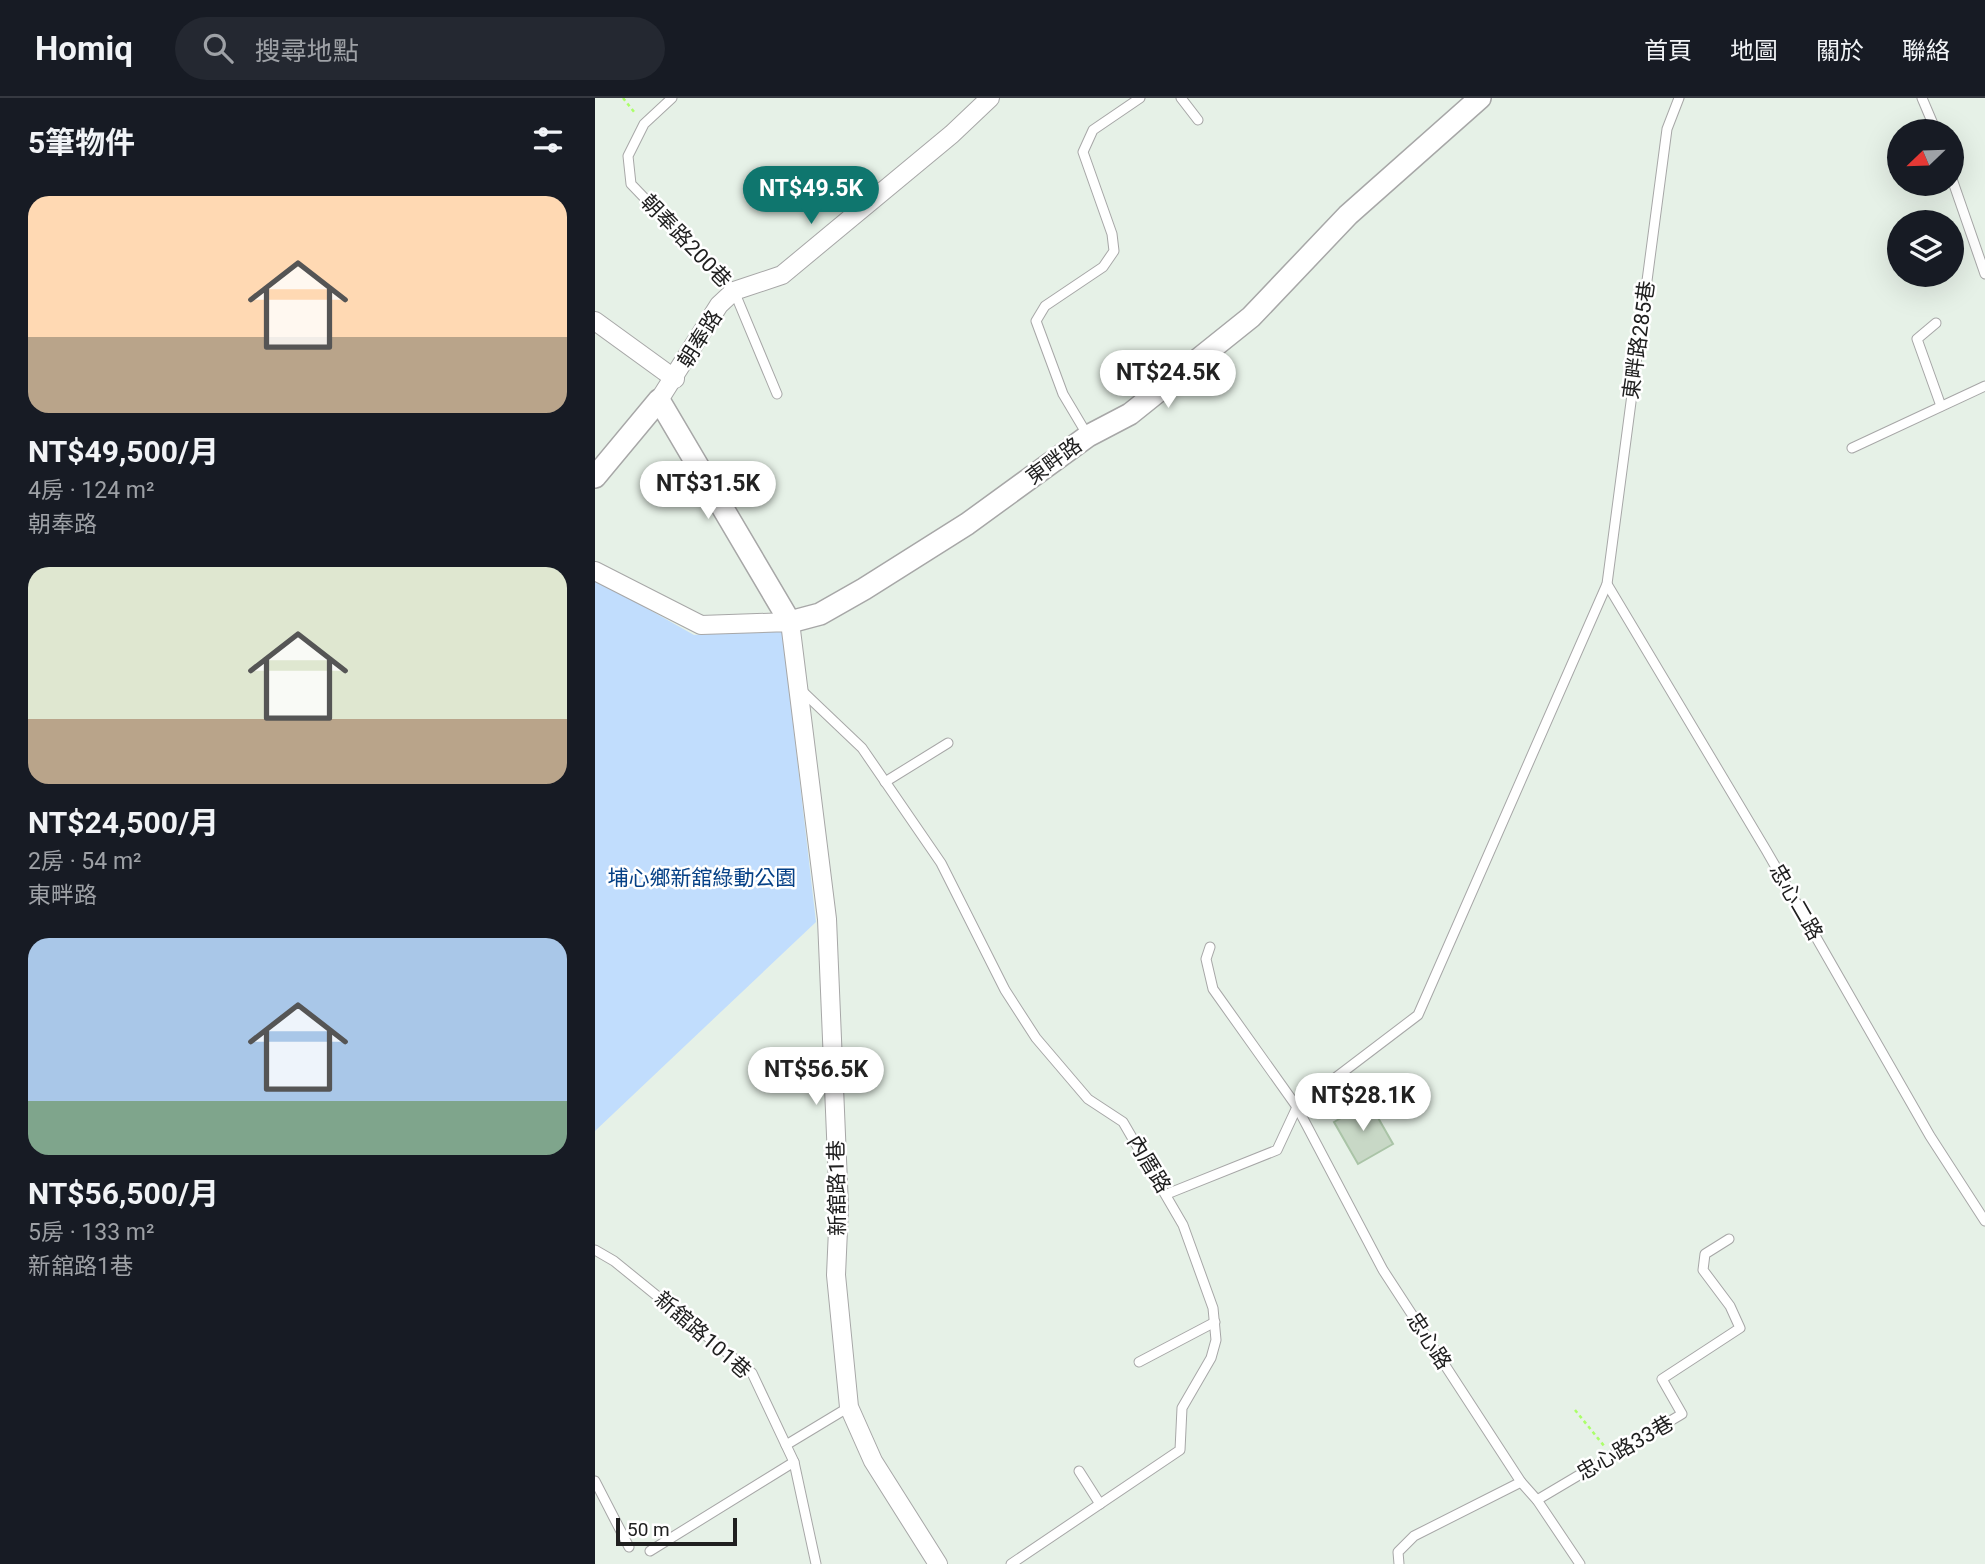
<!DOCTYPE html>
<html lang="zh-TW">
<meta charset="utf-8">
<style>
:root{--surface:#171b24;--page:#242831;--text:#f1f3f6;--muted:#9ea1a6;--line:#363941;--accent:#0f766e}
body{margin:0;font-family:Roboto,"Noto Sans TC",sans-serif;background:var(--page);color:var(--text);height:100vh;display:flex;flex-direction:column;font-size:26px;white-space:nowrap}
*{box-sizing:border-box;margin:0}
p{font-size:23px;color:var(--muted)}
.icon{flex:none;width:38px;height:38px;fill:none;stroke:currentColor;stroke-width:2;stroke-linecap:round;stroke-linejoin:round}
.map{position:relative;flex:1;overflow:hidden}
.panel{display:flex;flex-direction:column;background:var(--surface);width:595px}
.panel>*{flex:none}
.needle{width:46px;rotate:247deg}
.buttons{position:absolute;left:1292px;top:21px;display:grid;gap:14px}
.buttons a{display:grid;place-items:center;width:77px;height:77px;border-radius:50%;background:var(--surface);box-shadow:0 7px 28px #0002;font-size:35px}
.scale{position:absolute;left:21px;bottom:18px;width:121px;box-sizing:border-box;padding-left:7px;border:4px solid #202020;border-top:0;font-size:19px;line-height:24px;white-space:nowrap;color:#202020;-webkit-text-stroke:5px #fff;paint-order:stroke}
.price{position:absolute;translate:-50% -60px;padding:0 16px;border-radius:24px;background:#fff;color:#222;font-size:23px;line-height:46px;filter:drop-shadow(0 2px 4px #0008)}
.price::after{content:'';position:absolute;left:50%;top:42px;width:21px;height:16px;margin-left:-10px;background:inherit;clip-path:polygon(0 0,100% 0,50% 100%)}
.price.on{background:var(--accent);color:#fff}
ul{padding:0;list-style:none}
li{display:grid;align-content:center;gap:14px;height:371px;padding:0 28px}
li span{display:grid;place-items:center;height:217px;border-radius:21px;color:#555}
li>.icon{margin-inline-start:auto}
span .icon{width:126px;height:126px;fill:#fffc;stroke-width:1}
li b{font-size:30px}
h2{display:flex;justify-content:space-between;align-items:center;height:84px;padding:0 28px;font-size:30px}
header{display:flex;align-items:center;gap:42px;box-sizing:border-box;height:98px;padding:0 35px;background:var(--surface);border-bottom:2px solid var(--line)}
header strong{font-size:33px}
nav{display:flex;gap:38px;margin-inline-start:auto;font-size:24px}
.search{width:490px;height:63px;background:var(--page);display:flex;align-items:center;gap:18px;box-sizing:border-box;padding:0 24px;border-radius:38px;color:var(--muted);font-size:26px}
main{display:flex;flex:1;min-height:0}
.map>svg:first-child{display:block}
.park{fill:#c1ddfd}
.building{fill:#c8d8c6;stroke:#aac4a7;stroke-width:2}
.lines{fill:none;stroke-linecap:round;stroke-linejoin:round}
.service-casing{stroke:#a7a7a7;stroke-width:11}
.minor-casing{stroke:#a7a7a7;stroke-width:20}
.tertiary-casing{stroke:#a7a7a7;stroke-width:24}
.path{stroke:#abff69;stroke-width:2.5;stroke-dasharray:3.5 3.5;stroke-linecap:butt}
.service{stroke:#fff;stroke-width:9}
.minor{stroke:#fff;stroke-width:18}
.tertiary{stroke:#fff;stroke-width:21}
.labels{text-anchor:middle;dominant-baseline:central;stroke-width:5;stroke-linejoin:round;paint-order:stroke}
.street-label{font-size:21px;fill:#202020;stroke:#fff}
.park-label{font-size:21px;fill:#054086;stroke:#fff}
</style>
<header>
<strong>Homiq</strong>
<div class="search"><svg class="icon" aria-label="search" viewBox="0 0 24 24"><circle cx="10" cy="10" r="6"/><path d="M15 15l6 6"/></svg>搜尋地點</div>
<nav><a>首頁</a><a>地圖</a><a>關於</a><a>聯絡</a></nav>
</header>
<main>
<section class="panel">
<h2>5筆物件<svg class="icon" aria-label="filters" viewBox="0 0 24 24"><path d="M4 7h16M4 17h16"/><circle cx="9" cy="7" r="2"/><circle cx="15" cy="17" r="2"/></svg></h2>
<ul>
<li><span style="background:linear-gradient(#ffd9b3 65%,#b9a48a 0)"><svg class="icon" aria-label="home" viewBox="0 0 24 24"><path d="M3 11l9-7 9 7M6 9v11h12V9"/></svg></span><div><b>NT$49,500/月</b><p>4房 · 124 m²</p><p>朝奉路</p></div></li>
<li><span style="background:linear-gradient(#dfe7d0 70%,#b9a48a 0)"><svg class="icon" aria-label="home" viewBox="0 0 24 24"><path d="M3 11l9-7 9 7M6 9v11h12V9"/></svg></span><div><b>NT$24,500/月</b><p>2房 · 54 m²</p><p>東畔路</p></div></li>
<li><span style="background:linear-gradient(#a9c7e8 75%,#7fa58c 0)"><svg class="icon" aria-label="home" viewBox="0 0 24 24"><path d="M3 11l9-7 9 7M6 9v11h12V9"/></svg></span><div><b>NT$56,500/月</b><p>5房 · 133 m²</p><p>新舘路1巷</p></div></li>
</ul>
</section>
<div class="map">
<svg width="1390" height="1466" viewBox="0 0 1390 1466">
<rect width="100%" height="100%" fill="#e6f1e7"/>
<polygon class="park" points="0,481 99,537 187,530 221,824 0,1033"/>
<polygon class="building" points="774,1004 798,1046 763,1066 739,1024"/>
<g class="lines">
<defs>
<g id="service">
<polyline points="77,0 49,26 33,58 36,86 139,193 182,296"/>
<polyline points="586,0 603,22"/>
<polyline points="1327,0 1341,33"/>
<polyline points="1356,78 1390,176"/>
<polyline points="1341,225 1322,241 1346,308"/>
<polyline points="493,338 468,296 441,223 450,208 508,169 519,153 517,136 488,54 498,32 545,0"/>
<polyline points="1257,350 1390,288"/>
<polyline points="1012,486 1171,752 1335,1038 1390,1123"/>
<polyline points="205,591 267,650 346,765 410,892 441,940 493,1001 528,1024 588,1127 618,1210 621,1242 616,1260 587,1310 585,1352 416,1466"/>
<polyline points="290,684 353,645"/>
<polyline points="615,849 611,861 618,891 702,1009 788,1172 926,1384 942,1402 985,1466"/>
<polyline points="572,1096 682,1052 702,1009 823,917 1012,486 1072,31 1084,0"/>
<polyline points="0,1152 19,1163 157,1275 199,1364 221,1466"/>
<polyline points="544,1264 620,1224"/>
<polyline points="191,1347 254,1309"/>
<polyline points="484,1373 505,1406"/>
<polyline points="0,1383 34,1449"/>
<polyline points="942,1402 1087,1316 1067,1281 1145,1230 1135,1208 1108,1172 1110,1156 1134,1141"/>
<polyline points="55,1453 199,1364"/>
<polyline points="804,1466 803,1454 819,1438 926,1384"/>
</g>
<g id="minor">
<polyline points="0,223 80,281"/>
<polyline points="64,302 124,207 139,193 187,177 357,36 395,0"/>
<polyline points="0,473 106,527 195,524 232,821 244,1109 241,1177 254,1309 278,1363 343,1466"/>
</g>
<polyline id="tertiary" points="0,379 64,302 195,524 225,516 269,491 372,426 493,338 535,316 656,219 753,117 885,0"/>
</defs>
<use href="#service" class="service-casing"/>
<use href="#minor" class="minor-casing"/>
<use href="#tertiary" class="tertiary-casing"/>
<g class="path">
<polyline points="28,0 40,15"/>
<polyline points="980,1312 1010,1349"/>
</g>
<use href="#service" class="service"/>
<use href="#minor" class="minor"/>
<use href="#tertiary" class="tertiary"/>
</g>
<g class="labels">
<g class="street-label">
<text transform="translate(91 143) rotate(46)">朝奉路200巷</text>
<text transform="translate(105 241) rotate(-58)">朝奉路</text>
<text transform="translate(1044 242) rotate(-82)">東畔路285巷</text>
<text transform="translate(459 363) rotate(-36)">東畔路</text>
<text transform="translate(1201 804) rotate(60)">忠心二路</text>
<text transform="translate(554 1066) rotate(59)">內厝路</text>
<text transform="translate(242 1090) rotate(-91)">新舘路1巷</text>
<text transform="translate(108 1237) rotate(41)">新舘路101巷</text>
<text transform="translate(834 1243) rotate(57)">忠心路</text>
<text transform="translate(1030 1350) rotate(-30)">忠心路33巷</text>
</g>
<g class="park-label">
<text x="107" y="780">埔心鄉新舘綠動公園</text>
</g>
</g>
</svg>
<div class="buttons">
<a><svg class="needle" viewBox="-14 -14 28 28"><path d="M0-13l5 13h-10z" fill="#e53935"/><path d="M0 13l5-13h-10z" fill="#9ea1a6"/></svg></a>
<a><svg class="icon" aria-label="layers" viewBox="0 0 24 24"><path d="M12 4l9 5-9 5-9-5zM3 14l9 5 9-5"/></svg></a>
</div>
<div class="scale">50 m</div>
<b class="price on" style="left:216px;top:128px">NT$49.5K</b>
<b class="price" style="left:573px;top:312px">NT$24.5K</b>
<b class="price" style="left:113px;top:423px">NT$31.5K</b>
<b class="price" style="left:221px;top:1009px">NT$56.5K</b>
<b class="price" style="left:768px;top:1035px">NT$28.1K</b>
</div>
</main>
